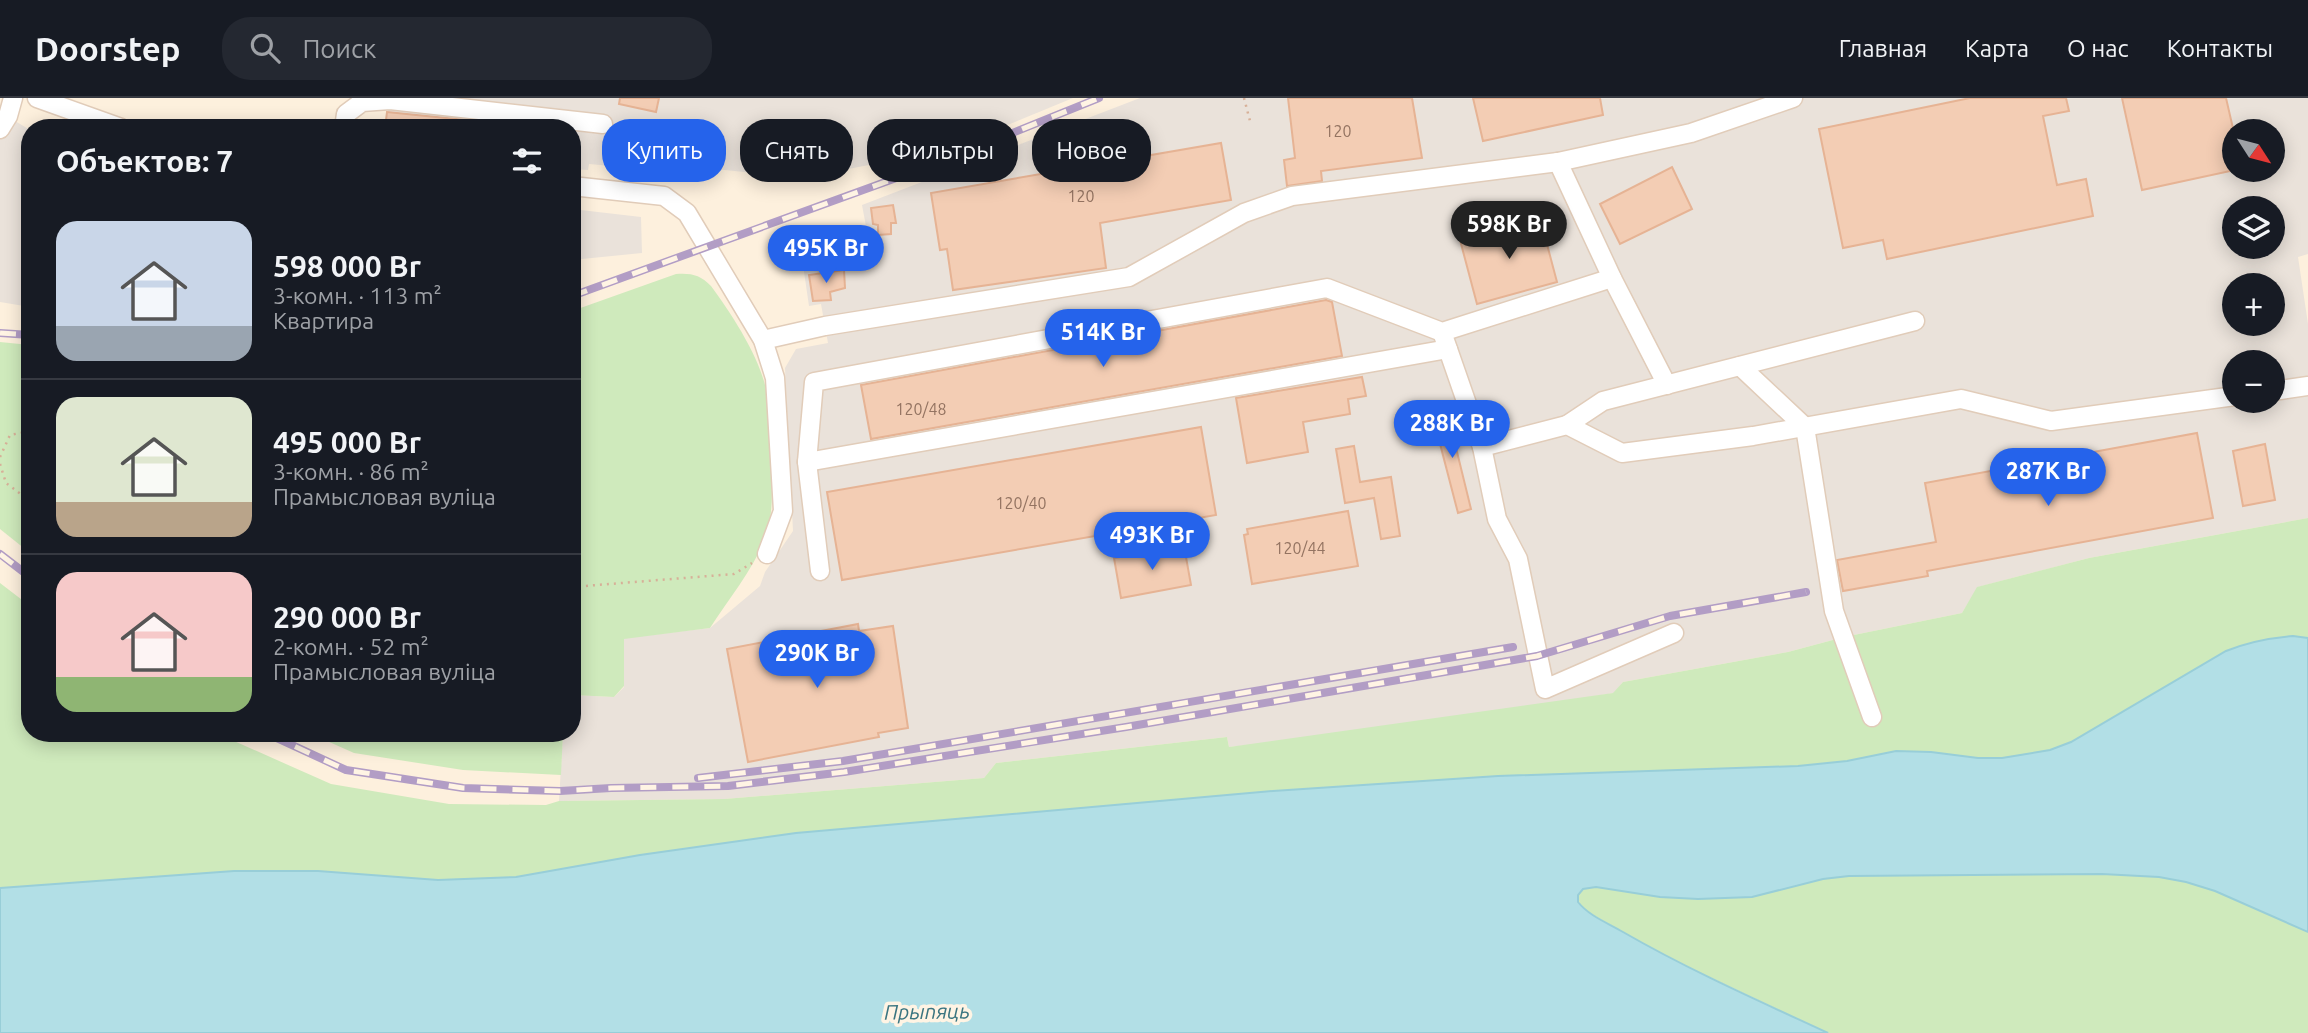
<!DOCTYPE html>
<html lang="ru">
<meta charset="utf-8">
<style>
:root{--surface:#171b24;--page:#242831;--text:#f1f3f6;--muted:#9ea1a6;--line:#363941;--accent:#2563eb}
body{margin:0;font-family:Ubuntu,sans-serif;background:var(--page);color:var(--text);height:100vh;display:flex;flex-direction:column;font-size:26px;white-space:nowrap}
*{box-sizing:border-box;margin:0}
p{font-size:23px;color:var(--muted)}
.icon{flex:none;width:38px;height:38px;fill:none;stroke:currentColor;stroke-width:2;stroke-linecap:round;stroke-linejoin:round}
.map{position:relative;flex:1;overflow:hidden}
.side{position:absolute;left:21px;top:21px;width:560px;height:623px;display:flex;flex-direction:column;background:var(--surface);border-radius:28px;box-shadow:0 4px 18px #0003}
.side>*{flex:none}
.top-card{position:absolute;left:602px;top:21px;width:665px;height:63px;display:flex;gap:14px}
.needle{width:46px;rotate:126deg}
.tools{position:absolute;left:2222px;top:21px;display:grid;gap:14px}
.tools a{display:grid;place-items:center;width:63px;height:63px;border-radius:50%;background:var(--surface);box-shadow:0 4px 18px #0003;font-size:35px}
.price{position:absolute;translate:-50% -60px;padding:0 16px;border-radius:24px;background:var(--accent);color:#fff;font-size:23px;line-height:46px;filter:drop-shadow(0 2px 4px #0008)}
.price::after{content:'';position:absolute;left:50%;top:42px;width:21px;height:16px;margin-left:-10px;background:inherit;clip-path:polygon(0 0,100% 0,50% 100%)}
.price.active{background:#222;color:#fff}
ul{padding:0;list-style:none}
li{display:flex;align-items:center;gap:21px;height:175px;padding:0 35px}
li+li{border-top:2px solid var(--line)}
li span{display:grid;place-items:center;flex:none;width:196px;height:140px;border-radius:21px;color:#555}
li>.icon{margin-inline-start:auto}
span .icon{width:84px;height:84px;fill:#fffc;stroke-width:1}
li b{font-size:30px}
h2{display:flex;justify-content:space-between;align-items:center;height:84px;padding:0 35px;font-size:30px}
.tag{padding:0 24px;border-radius:28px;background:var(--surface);box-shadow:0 4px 18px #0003;font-size:24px;line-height:63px}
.tag.active{background:var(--accent);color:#fff}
header{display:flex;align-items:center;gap:42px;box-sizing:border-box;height:98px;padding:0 35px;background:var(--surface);border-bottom:2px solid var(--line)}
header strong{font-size:33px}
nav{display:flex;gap:38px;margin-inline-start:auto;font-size:24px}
.search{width:490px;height:63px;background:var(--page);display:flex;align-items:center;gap:18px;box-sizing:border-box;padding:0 24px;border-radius:28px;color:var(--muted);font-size:26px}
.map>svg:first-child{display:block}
.industrial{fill:#eae2da;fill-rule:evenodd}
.green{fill:#cfeabc}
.water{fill:#b2dfe6;stroke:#98ced8;stroke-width:2}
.building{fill:#f3cdb4;stroke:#e6b394;stroke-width:2}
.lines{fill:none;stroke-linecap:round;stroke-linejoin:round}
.minor-casing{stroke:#e1ccb9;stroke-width:21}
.path{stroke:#d7b098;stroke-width:2.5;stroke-dasharray:2 5;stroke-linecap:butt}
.minor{stroke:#fff;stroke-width:18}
.rail-casing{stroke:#b29dc5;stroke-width:8}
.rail{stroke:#fff4e4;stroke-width:5;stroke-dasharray:16;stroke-linecap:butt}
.labels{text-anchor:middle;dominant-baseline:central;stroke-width:7;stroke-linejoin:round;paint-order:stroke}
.number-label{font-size:16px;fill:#937361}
.water-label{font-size:21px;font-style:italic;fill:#3b7580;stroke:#fff4e4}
</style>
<header>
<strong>Doorstep</strong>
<div class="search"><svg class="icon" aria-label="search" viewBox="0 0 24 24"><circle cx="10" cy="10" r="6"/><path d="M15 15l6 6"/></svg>Поиск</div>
<nav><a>Главная</a><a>Карта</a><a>О нас</a><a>Контакты</a></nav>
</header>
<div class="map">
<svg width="2308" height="935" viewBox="0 0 2308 935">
<rect width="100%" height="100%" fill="#fdf0dd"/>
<g class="industrial">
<polygon points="390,0 1073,0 1010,26 919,57 803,80 646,64 646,71 589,66 588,72 572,71 572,30 385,30"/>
<path d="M1140 0H2308V156L2298 159 2308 226V420L2089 460 1978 489 1962 515 1844 539 1788 554 1623 584 1614 595 1354 637 1229 649 1227 639 996 665 984 680 724 701 559 703 563 635H572V597L614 599 624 589V540L710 530 760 488 765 474 793 433 785 270 796 251 828 245 821 206 809 208 803 167 871 155 862 107ZM2235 33H2273V72H2235ZM2235 110H2273V149H2235ZM2235 187H2273V226H2235ZM2235 264H2273V303H2235Z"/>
<polygon points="0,14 30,32 30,209 0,204"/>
<polygon points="572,111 641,119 642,155 572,162"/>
</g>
<g class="green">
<path d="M676 176C692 175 700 177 711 188 731 215 757 255 765 287 771 314 771 341 771 368 772 393 774 418 764 443 752 473 728 502 710 530L624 541V588L614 599 572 597V213Z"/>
<polygon points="0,244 30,247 30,455 0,431"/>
<polygon points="2308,420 2308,935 1828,935 1686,868 1637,842 1590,815 1581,808 1578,801 554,774 516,779 438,782 318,773 234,773 0,790 0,485 30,508 30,635 216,635 331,686 449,706 546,707 559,703 724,701 984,680 996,665 1227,639 1229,649 1613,595 1623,584 1788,554 1844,539 1962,515 1977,489 2089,460"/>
<polygon points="309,635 563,635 561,677 463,672 354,655"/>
</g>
<path class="water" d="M2293 538 2308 540V834L2215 793 2186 784 2159 779 2102 776 1849 778 1823 781 1752 799 1698 801 1660 799 1596 789 1583 791 1578 797V804C1589 818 1608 825 1623 834 1689 872 1759 903 1828 935H0V790L234 773H318L438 782 516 779 640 757 796 735 1273 693 1498 678 1798 668 1847 663 1896 653 1931 654 1978 660H2002L2050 652 2071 644 2226 553C2248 544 2268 540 2293 538Z"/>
<g class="building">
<polygon points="620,0 659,0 656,14 619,6"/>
<polygon points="1288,0 1412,0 1422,60 1321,73 1322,83 1287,88 1284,62 1295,60"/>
<polygon points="1473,0 1600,0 1603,17 1483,43"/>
<polygon points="1970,0 2066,0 2069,13 2043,18 2057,87 2086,81 2093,118 1887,161 1883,142 1843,150 1819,31"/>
<polygon points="2122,0 2226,0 2235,39 2235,72 2142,92"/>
<polygon points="387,14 465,22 464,30 385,30"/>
<polygon points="1221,45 1231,102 1100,125 1106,170 953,192 947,151 940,152 931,95"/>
<polygon points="1672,69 1692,111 1620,146 1600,106"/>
<polygon points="893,107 896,125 891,125 891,136 878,137 878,127 873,126 871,110"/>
<polygon points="1540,120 1557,184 1477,206 1460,142"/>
<polygon points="844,172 845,190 830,194 831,202 813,203 809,177"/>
<polygon points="1326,202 1332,204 1342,258 871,341 861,287"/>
<polygon points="1362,279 1366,298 1348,301 1350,316 1303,324 1308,354 1247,365 1236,300"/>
<polygon points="1446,309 1471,411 1458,415 1432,315"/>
<polygon points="1201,329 1216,417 842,482 827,394"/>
<polygon points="2197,335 2213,420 1927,473 1928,478 1843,493 1837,462 1936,444 1925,385"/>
<polygon points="2265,346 2275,402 2243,408 2233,353"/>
<polygon points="1354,348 1360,384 1391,379 1400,438 1381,441 1374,400 1345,405 1336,351"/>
<polygon points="1348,413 1358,468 1252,486 1244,437 1248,436 1247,431"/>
<polygon points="1184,448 1191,487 1121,500 1114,460"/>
<polygon points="858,526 859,533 893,528 908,630 878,635 879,639 748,664 727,551"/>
</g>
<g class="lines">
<defs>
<g id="minor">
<polyline points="37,0 121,30"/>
<polyline points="344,30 346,16 362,4 390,2 603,26"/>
<polyline points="0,31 8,18 13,0"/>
<polyline points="1558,64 1612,180 1667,287"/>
<polyline points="572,88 664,98 687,115 763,242 775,280 783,413 767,456"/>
<polyline points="1442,234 1482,349 1567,327 1622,355 1753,338 1961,301 2051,323 2235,298"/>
<polyline points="763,242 825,228 1129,179 1244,115 1292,98 1558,64 1691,35 1793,0"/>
<polyline points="1740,268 1805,329 1834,513 1872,619"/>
<polyline points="2273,293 2308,288"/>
<polyline points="1567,327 1603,303 1915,223"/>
<polyline points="1482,349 1497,421 1518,461 1545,591 1674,535"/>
<polyline points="807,364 1448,251"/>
<polyline points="820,473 807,364 814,284 1327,190 1442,234 1612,180"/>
</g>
</defs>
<use href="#minor" class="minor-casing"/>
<g class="path">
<polyline points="1244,0 1250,23"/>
<polyline points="0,359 10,337 30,333"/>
<polyline points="0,366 6,385 30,403"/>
<polyline points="572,489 734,476 752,465"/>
</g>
<use href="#minor" class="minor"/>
<defs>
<g id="rail">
<polyline points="572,198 943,63 1099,0"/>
<polyline points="0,235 30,237"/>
<polyline points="0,456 30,479"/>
<polyline points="266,635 346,672 463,690 560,693 611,690 728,688 844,674 1126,629 1537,558 1670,518 1806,494"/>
<polyline points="698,680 843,663 1513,549"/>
</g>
</defs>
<use href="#rail" class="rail-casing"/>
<use href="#rail" class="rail"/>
</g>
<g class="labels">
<g class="number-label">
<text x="1338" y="33">120</text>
<text x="1081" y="98">120</text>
<text x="921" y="311">120/48</text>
<text x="1021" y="405">120/40</text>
<text x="1300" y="450">120/44</text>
</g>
<g class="water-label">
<text transform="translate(927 913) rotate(-1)">Прыпяць</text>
</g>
</g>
</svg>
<div class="tools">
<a><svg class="needle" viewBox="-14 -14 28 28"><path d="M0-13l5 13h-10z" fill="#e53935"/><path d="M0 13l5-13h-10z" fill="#9ea1a6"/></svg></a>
<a><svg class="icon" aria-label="layers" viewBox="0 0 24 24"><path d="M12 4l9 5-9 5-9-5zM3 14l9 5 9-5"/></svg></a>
<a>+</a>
<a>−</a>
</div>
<b class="price active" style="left:1509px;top:163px">598K Br</b>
<b class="price" style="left:826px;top:187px">495K Br</b>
<b class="price" style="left:1103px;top:271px">514K Br</b>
<b class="price" style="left:1452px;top:362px">288K Br</b>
<b class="price" style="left:2048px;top:410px">287K Br</b>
<b class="price" style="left:1152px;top:474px">493K Br</b>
<b class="price" style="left:817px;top:592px">290K Br</b>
<div class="top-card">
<a class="tag active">Купить</a>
<a class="tag">Снять</a>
<a class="tag">Фильтры</a>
<a class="tag">Новое</a>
</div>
<section class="side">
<h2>Объектов: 7<svg class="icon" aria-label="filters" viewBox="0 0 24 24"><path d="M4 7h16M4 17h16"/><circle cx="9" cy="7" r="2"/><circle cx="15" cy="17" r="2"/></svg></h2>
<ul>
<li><span style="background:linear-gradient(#c9d6e8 75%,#9aa5b1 0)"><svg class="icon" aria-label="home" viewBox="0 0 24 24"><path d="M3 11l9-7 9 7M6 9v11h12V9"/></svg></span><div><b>598 000 Br</b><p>3-комн. · 113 m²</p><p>Квартира</p></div></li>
<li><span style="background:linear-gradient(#dfe7d0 75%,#b9a48a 0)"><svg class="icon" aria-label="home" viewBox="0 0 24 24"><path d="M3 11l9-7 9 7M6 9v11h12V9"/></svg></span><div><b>495 000 Br</b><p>3-комн. · 86 m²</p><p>Прамысловая вуліца</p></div></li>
<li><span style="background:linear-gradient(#f6c9c9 75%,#8fb573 0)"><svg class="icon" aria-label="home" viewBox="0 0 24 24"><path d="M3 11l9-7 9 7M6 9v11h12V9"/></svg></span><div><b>290 000 Br</b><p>2-комн. · 52 m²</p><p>Прамысловая вуліца</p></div></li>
</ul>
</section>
</div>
